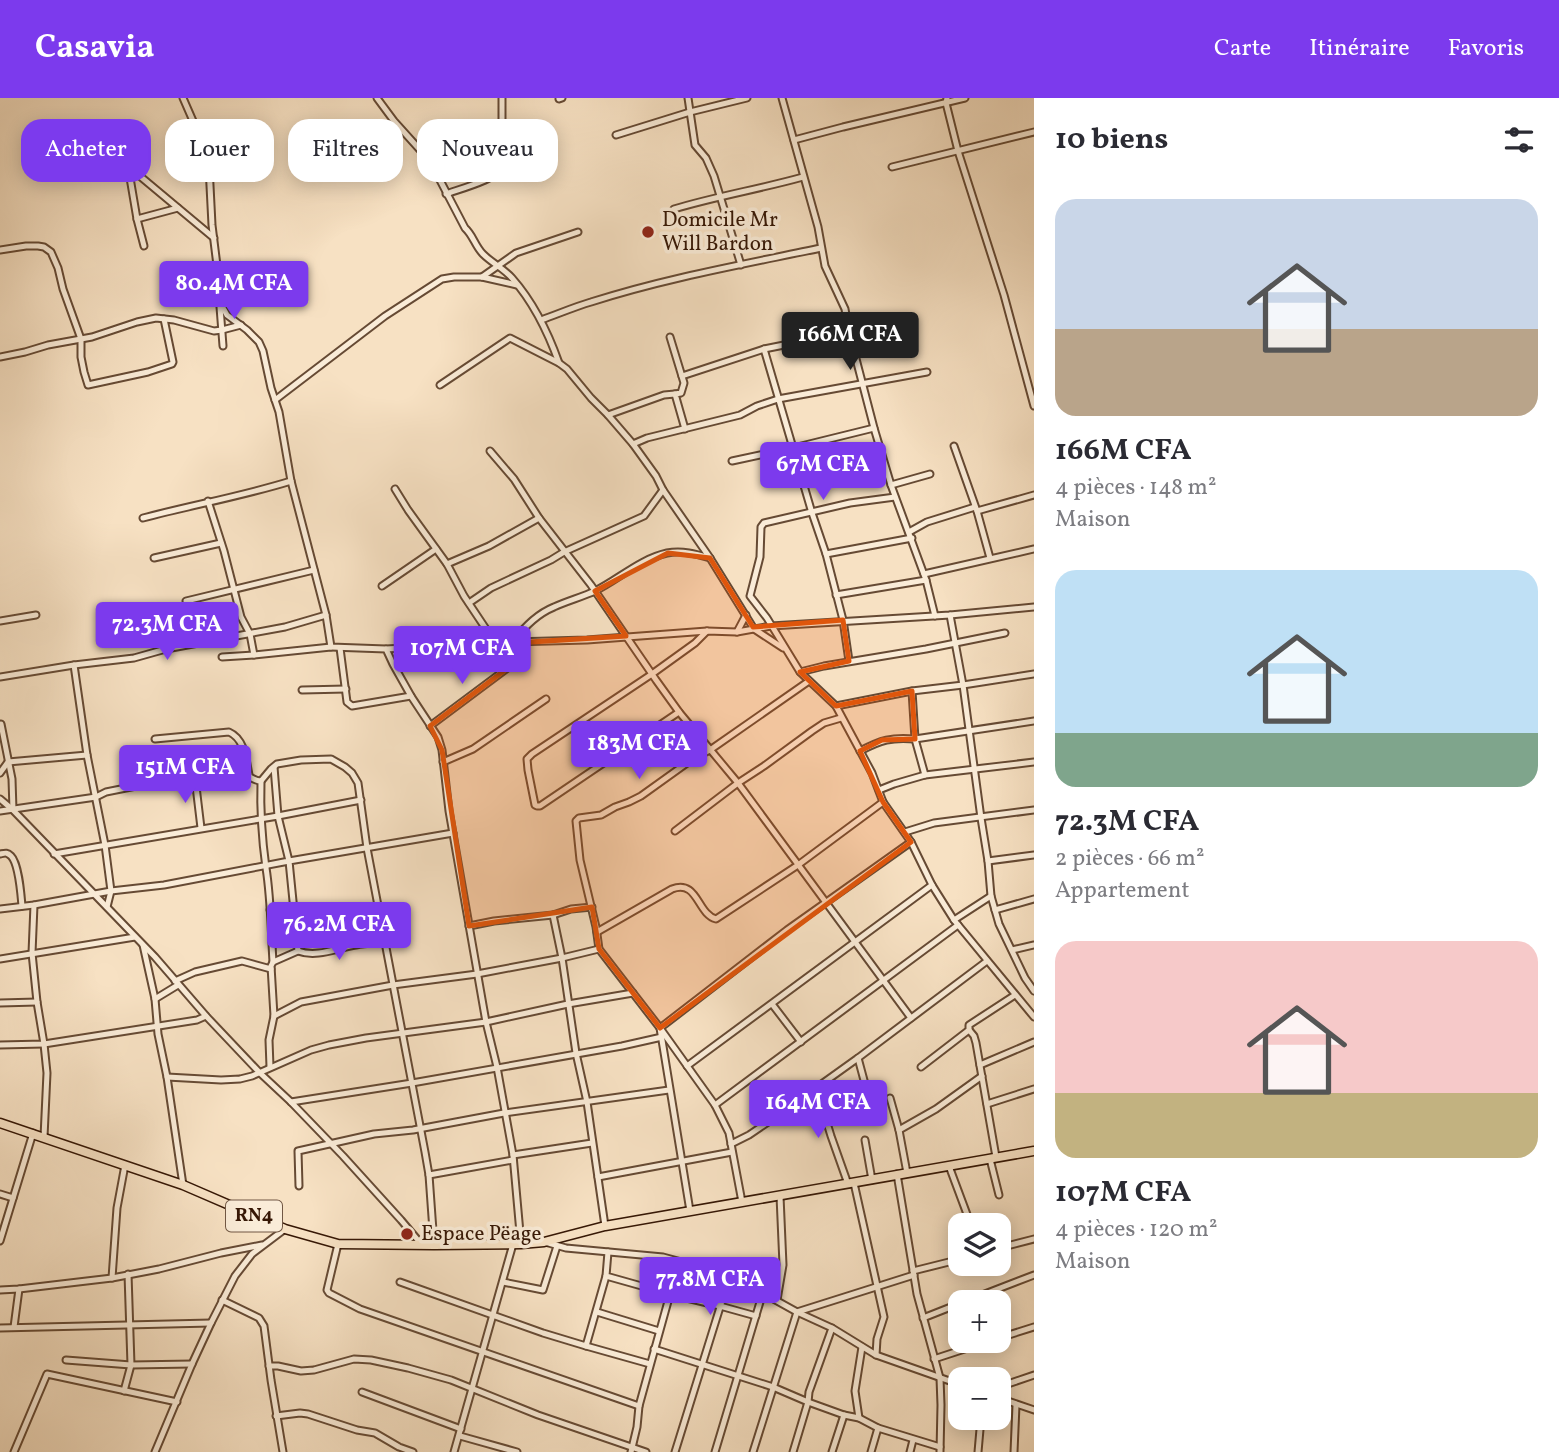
<!DOCTYPE html>
<html lang="fr">
<meta charset="utf-8">
<style>
:root{--surface:#fff;--page:#f2f2f3;--text:#2b2b33;--muted:#7c7c81;--accent:#7c3aed}
body{margin:0;font-family:Vollkorn,serif;background:var(--page);color:var(--text);height:100vh;display:flex;flex-direction:column;font-size:26px;white-space:nowrap}
*{box-sizing:border-box;margin:0}
p{font-size:23px;color:var(--muted)}
.icon{flex:none;width:38px;height:38px;fill:none;stroke:currentColor;stroke-width:2;stroke-linecap:round;stroke-linejoin:round}
.map{position:relative;flex:1;overflow:hidden}
.sheet{display:flex;flex-direction:column;background:var(--surface);width:525px}
.sheet>*{flex:none}
.hud{position:absolute;left:21px;top:21px;width:665px;height:63px;display:flex;gap:14px}
.fabs{position:absolute;left:948px;top:1115px;display:grid;gap:14px}
.fabs a{display:grid;place-items:center;width:63px;height:63px;border-radius:14px;background:var(--surface);box-shadow:0 4px 18px #0003;font-size:35px}
.price{position:absolute;translate:-50% -60px;padding:0 16px;border-radius:7px;background:var(--accent);color:#fff;font-size:23px;line-height:46px;filter:drop-shadow(0 2px 4px #0008)}
.price::after{content:'';position:absolute;left:50%;top:42px;width:21px;height:16px;margin-left:-10px;background:inherit;clip-path:polygon(0 0,100% 0,50% 100%)}
.price.selected{background:#222;color:#fff}
ul{padding:0;list-style:none}
li{display:grid;align-content:center;gap:14px;height:371px;padding:0 21px}
li span{display:grid;place-items:center;height:217px;border-radius:21px;color:#555}
li>.icon{margin-inline-start:auto}
span .icon{width:126px;height:126px;fill:#fffc;stroke-width:1}
li b{font-size:30px}
h2{display:flex;justify-content:space-between;align-items:center;height:84px;padding:0 21px;font-size:30px}
.chip{padding:0 24px;border-radius:21px;background:var(--surface);box-shadow:0 4px 18px #0003;font-size:24px;line-height:63px}
.chip.selected{background:var(--accent);color:#fff}
header{display:flex;align-items:center;gap:42px;box-sizing:border-box;height:98px;padding:0 35px;background:var(--accent);color:#fff}
header strong{font-size:33px}
nav{display:flex;gap:38px;margin-inline-start:auto;font-size:24px}
main{display:flex;flex:1;min-height:0}
.map>svg:first-child{display:block}
.lines{fill:none;stroke-linecap:round;stroke-linejoin:round}
.minor-casing{stroke:#664a34;stroke-width:9}
.highway-casing{stroke:#361705;stroke-width:11}
.minor{stroke:#faecd8;stroke-width:5}
.highway{stroke:#f7e1c3;stroke-width:8}
.marked{fill:#df560c;fill-opacity:0.2;stroke:#df560c;stroke-width:5;stroke-linejoin:round}
.poi-dot{fill:#8f2418;stroke:#faecd8;stroke-width:2.5}
.labels{text-anchor:middle;dominant-baseline:central;stroke-width:7;stroke-linejoin:round;paint-order:stroke}
.shield{fill:#faecd8;stroke:#715744;stroke-width:2}
.shield-label{font-size:19px;font-weight:bold;fill:#361705}
.poi-label{font-size:21px;fill:#361705;stroke:#faecd8;text-anchor:start}
</style>
<header>
<strong>Casavia</strong>
<nav><a>Carte</a><a>Itinéraire</a><a>Favoris</a></nav>
</header>
<main>
<div class="map">
<svg width="1034" height="1354" viewBox="0 0 1034 1354">
<rect width="100%" height="100%" fill="#f7e1c3"/>
<filter id="stains"><feTurbulence type="fractalNoise" baseFrequency=".00286" numOctaves="4"/><feColorMatrix values="0 0 0 0 .2 0 0 0 0 .09 0 0 0 0 .02 0 0 0 .5 -.17"/></filter>
<radialGradient id="worn" r=".72"><stop offset=".6" stop-color="#630" stop-opacity="0"/><stop offset="1" stop-color="#630" stop-opacity=".3"/></radialGradient>
<g class="lines">
<defs>
<g id="minor">
<polyline points="183,0 200,39 209,68 212,127 222,208 227,217 247,232 259,244 263,253 271,290 279,314 291,383 326,517 331,549 386,551 393,566 411,598 438,639 442,652 449,713 486,924 497,969 513,1057 521,1146"/>
<path d="M377 0 394 23 430 63 465 130C473 137 475 148 483 156 492 165 503 170 512 180 534 205 548 234 559 265"/>
<polyline points="688,0 695,47 706,60 714,78 741,167"/>
<polyline points="782,0 818,129 825,168 845,211 849,234 874,330 891,387 926,482 935,518"/>
<polyline points="947,0 946,5 958,53 1004,197 1034,308"/>
<polyline points="559,1 562,0"/>
<polyline points="616,37 690,14 747,0"/>
<polyline points="118,40 128,66 135,74 214,140"/>
<polyline points="794,42 843,29 965,0"/>
<polyline points="128,68 137,121 144,148"/>
<polyline points="892,69 1034,34"/>
<path d="M446 96C463 90 497 81 507 67L502 29V0"/>
<path d="M674 111C717 98 760 91 803 79"/>
<polyline points="137,121 178,110"/>
<polyline points="0,152 26,148 38,148 44,149 51,154 58,170 63,191 81,241 81,259 84,274 88,287 148,274 172,266 173,264 164,221"/>
<polyline points="482,179 516,155 578,134"/>
<polyline points="220,209 223,248"/>
<path d="M541 222C558 216 574 209 591 204 666 180 745 166 821 150"/>
<polyline points="670,239 684,285 681,295 675,296 685,331"/>
<polyline points="764,251 812,415 826,456 843,522 849,563"/>
<polyline points="0,259 25,254 48,247 92,239 137,224 156,220 174,222 214,233 222,232 241,227"/>
<polyline points="682,278 764,251 849,234"/>
<polyline points="440,287 510,240 559,265 567,271 591,300 608,317 664,297 675,296"/>
<polyline points="275,302 385,218 442,181 454,179 482,179 517,187"/>
<polyline points="608,317 633,346 656,378 663,392 710,460 754,531 783,550"/>
<polyline points="633,346 647,340 740,317 757,308 778,301 927,274"/>
<polyline points="954,348 977,413 990,460"/>
<polyline points="490,353 514,381 539,420 591,487 656,582 679,614 738,685 911,920"/>
<polyline points="732,363 793,350 874,330"/>
<polyline points="891,387 930,376"/>
<polyline points="395,391 408,412 447,466 464,498 510,567 509,569 430,628"/>
<polyline points="895,399 850,405 764,425 761,429 760,459 750,498 767,520 800,574 836,608 872,675 883,704 911,744 932,787 954,822 1034,919"/>
<polyline points="208,403 224,453 241,519 250,536 254,557 331,549"/>
<polyline points="977,413 1034,397"/>
<path d="M143 420C192 407 243 398 291 383"/>
<polyline points="909,434 927,424 975,409"/>
<polyline points="826,456 912,440"/>
<polyline points="154,460 221,445"/>
<polyline points="447,466 489,448 539,420"/>
<polyline points="924,476 1034,451"/>
<polyline points="382,488 436,451"/>
<polyline points="836,497 926,482"/>
<polyline points="186,503 314,472"/>
<polyline points="469,505 491,490 551,462 564,454 644,418 663,392"/>
<polyline points="950,517 963,587 981,720 988,763 991,798 999,826 1025,880 1034,893"/>
<polyline points="0,523 36,517"/>
<polyline points="737,534 746,517"/>
<path d="M513 544C524 529 537 516 554 509 567 503 582 499 595 493 619 481 640 461 667 455 682 452 696 456 710 460"/>
<polyline points="340,550 347,604 352,608 411,598"/>
<polyline points="386,551 512,544 587,542 707,533 737,534 771,528 950,517 1034,509"/>
<polyline points="222,559 254,557"/>
<polyline points="74,567 87,657 105,747 111,793 107,809"/>
<polyline points="800,574 824,568 926,551 1005,535"/>
<polyline points="0,579 74,567 134,560 166,551 285,529 326,517"/>
<polyline points="302,592 346,591"/>
<polyline points="912,593 915,641 925,677"/>
<polyline points="836,608 912,593 963,587 1034,576"/>
<polyline points="679,614 540,708 537,708 535,707 528,672 527,661 532,656 652,576 695,545 707,533"/>
<polyline points="1,626 12,681 13,712"/>
<path d="M155 641 229 634C245 641 246 662 249 677"/>
<path d="M860 653C881 642 891 639 915 641L1034 623"/>
<polyline points="443,664 473,651 546,601"/>
<polyline points="0,675 8,664 87,657"/>
<polyline points="195,680 201,730"/>
<path d="M261 683C260 713 262 741 266 770 271 801 271 833 273 864"/>
<polyline points="879,692 894,686 925,677 1034,664"/>
<polyline points="0,701 13,712 155,859 206,918 260,975 291,1004 343,1058 401,1122 422,1147"/>
<path d="M0 713 96 699 106 694 136 688 233 674C248 674 251 683 261 683L271 671 277 666 301 662 331 661 345 669 352 675 358 685 367 750 425 1054 429 1077 434 1147"/>
<polyline points="675,733 738,685 764,668 812,633 824,625 841,620"/>
<polyline points="905,734 934,725 1034,712"/>
<path d="M0 756C5 755 7 754 11 758 19 766 21 797 22 808"/>
<polyline points="54,756 278,718 361,702"/>
<polyline points="988,763 1034,757"/>
<polyline points="34,807 32,855 37,904 44,946 47,975 44,1039"/>
<polyline points="0,811 34,807 111,793 164,787 289,763 278,718 274,669"/>
<polyline points="270,812 293,809"/>
<polyline points="995,812 1034,801"/>
<polyline points="553,817 562,860 576,955 587,1004 605,1128"/>
<polyline points="954,822 991,798"/>
<polyline points="469,828 494,823 553,817 571,811 592,809"/>
<path d="M597 834 672 791C698 781 697 816 716 821L798 767 883 704"/>
<polyline points="143,847 155,901 158,936 167,979 183,1087"/>
<polyline points="1012,852 1034,847"/>
<path d="M298 853C317 860 337 850 356 847 366 845 376 845 385 844"/>
<polyline points="0,861 135,839"/>
<polyline points="175,883 195,874 242,863 271,871"/>
<polyline points="155,901 178,887"/>
<polyline points="0,905 37,904"/>
<polyline points="772,906 801,944"/>
<polyline points="274,918 301,904 393,887 477,876 562,860 599,851"/>
<polyline points="969,932 974,938 976,945 996,1059"/>
<polyline points="0,947 44,946 197,922 206,918"/>
<polyline points="858,960 869,1001"/>
<polyline points="980,967 1034,944"/>
<polyline points="687,968 932,787"/>
<polyline points="270,969 269,942 274,918 271,868 273,864 298,853 289,763 453,735"/>
<polyline points="921,969 969,932 969,927 1015,897"/>
<polyline points="167,979 221,982 240,981 252,978 311,952 329,947 366,940 486,924 568,906 633,895"/>
<polyline points="816,989 831,1038 848,1086"/>
<polyline points="890,1000 899,1032 907,1075"/>
<polyline points="291,1004 412,985 622,948 662,939"/>
<polyline points="987,1006 1034,991"/>
<polyline points="715,1007 958,827"/>
<polyline points="899,1032 936,1011 982,978"/>
<polyline points="865,1042 872,1082"/>
<polyline points="731,1046 749,1037 777,1018 858,960 987,863"/>
<polyline points="513,1057 592,1045"/>
<polyline points="990,1061 999,1097"/>
<polyline points="949,1068 971,1127"/>
<polyline points="897,1076 917,1196 940,1280 941,1307 940,1354"/>
<polyline points="429,1077 513,1062"/>
<polyline points="598,1079 732,1054"/>
<polyline points="854,1085 884,1219 877,1241 876,1257"/>
<polyline points="299,1088 298,1053 374,1036 413,1032 504,1015 669,992"/>
<polyline points="0,1096 13,1100"/>
<polyline points="742,1104 729,1035 715,1007 660,930 599,851 596,829 580,762 576,723 579,720 601,717 615,709 629,704 641,698 694,660 710,652 809,583"/>
<polyline points="690,1113 660,930 787,832 911,744"/>
<polyline points="0,1143 33,1035"/>
<polyline points="545,1144 566,1150 663,1159 730,1177 797,1214 832,1230 876,1257 961,1287"/>
<polyline points="338,1146 327,1192 329,1195 360,1211 639,1308 670,1196 606,1178 608,1154"/>
<polyline points="999,1150 1034,1141"/>
<polyline points="913,1173 961,1161"/>
<polyline points="112,1180 117,1110 125,1067"/>
<polyline points="400,1184 543,1235 586,1248 606,1178"/>
<polyline points="503,1184 543,1192 557,1148"/>
<polyline points="0,1192 19,1191 112,1180 159,1171 221,1155 262,1147"/>
<polyline points="670,1196 720,1208 756,1218"/>
<polyline points="222,1202 259,1220 264,1228 271,1282 283,1354"/>
<polyline points="777,1202 783,1167 780,1098"/>
<polyline points="964,1204 1034,1177"/>
<polyline points="597,1214 659,1233"/>
<polyline points="923,1220 961,1205"/>
<polyline points="14,1229 19,1191"/>
<polyline points="0,1230 211,1225"/>
<polyline points="999,1240 1034,1229"/>
<polyline points="586,1248 650,1266"/>
<polyline points="654,1251 773,1289 808,1304 844,1317 859,1320 878,1330 940,1349"/>
<polyline points="934,1261 992,1242"/>
<polyline points="66,1262 131,1267 192,1266"/>
<polyline points="269,1268 278,1268 301,1273 314,1272 354,1261 371,1262 408,1270 451,1282 538,1317 646,1354"/>
<polyline points="999,1289 1034,1277"/>
<polyline points="124,1293 131,1267 128,1176"/>
<polyline points="362,1294 461,1331"/>
<polyline points="999,1300 1034,1312"/>
<polyline points="276,1318 300,1315 308,1316 357,1332 375,1335 399,1349 413,1354"/>
<polyline points="859,1320 855,1293 862,1249"/>
<polyline points="460,1338 517,1354"/>
<polyline points="14,1354 47,1276 177,1304"/>
<polyline points="155,1354 192,1266 211,1225 235,1178 252,1156 285,1131"/>
<polyline points="454,1354 513,1146"/>
<polyline points="631,1354 637,1329 639,1308"/>
<polyline points="675,1354 730,1177"/>
<polyline points="715,1354 763,1194"/>
<polyline points="753,1354 797,1214 914,1177"/>
<polyline points="793,1354 808,1304 809,1294 832,1230"/>
<polyline points="832,1354 844,1317"/>
<polyline points="871,1354 878,1330"/>
<polyline points="910,1354 913,1342"/>
<polyline points="978,1354 981,1320"/>
<polyline points="1014,1354 1016,1307"/>
</g>
<polyline id="highway" points="0,1025 183,1087 285,1131 338,1146 434,1147 521,1146 544,1144 605,1128 1034,1053"/>
</defs>
<use href="#minor" class="minor-casing"/>
<use href="#highway" class="highway-casing"/>
<use href="#minor" class="minor"/>
<use href="#highway" class="highway"/>
</g>
<path class="marked" d="M668 455 710 460 753 529 843 522 849 563 800 574 836 608 912 593 915 641 882 642 860 653 883 704 911 744 660 930 599 851 592 809 469 828 442 652 430 628 512 567 498 546 626 538 595 493Z"/>
<g class="poi-dot">
<circle cx="648" cy="134" r="7"/>
<circle cx="407" cy="1136" r="7"/>
</g>
<g class="labels">
<rect class="shield" x="226" y="1102.5" width="56" height="31" rx="5"/>
<g class="shield-label">
<text x="254" y="1118">RN4</text>
</g>
<g class="poi-label">
<text x="662" y="122">Domicile Mr<tspan x="662" dy="24">Will Bardon</tspan></text>
<text x="421" y="1136">Espace Pëage</text>
</g>
</g>
<rect width="100%" height="100%" filter="url(#stains)"/>
<rect width="100%" height="100%" fill="url(#worn)"/>
</svg>
<div class="fabs">
<a><svg class="icon" aria-label="layers" viewBox="0 0 24 24"><path d="M12 4l9 5-9 5-9-5zM3 14l9 5 9-5"/></svg></a>
<a>+</a>
<a>−</a>
</div>
<b class="price" style="left:234px;top:223px">80.4M CFA</b>
<b class="price selected" style="left:850px;top:274px">166M CFA</b>
<b class="price" style="left:823px;top:404px">67M CFA</b>
<b class="price" style="left:167px;top:564px">72.3M CFA</b>
<b class="price" style="left:462px;top:588px">107M CFA</b>
<b class="price" style="left:639px;top:683px">183M CFA</b>
<b class="price" style="left:185px;top:707px">151M CFA</b>
<b class="price" style="left:339px;top:864px">76.2M CFA</b>
<b class="price" style="left:818px;top:1042px">164M CFA</b>
<b class="price" style="left:710px;top:1219px">77.8M CFA</b>
<div class="hud">
<a class="chip selected">Acheter</a>
<a class="chip">Louer</a>
<a class="chip">Filtres</a>
<a class="chip">Nouveau</a>
</div>
</div>
<section class="sheet">
<h2>10 biens<svg class="icon" aria-label="filters" viewBox="0 0 24 24"><path d="M4 7h16M4 17h16"/><circle cx="9" cy="7" r="2"/><circle cx="15" cy="17" r="2"/></svg></h2>
<ul>
<li><span style="background:linear-gradient(#c9d6e8 60%,#b9a48a 0)"><svg class="icon" aria-label="home" viewBox="0 0 24 24"><path d="M3 11l9-7 9 7M6 9v11h12V9"/></svg></span><div><b>166M CFA</b><p>4 pièces · 148 m²</p><p>Maison</p></div></li>
<li><span style="background:linear-gradient(#bfe0f5 75%,#7fa58c 0)"><svg class="icon" aria-label="home" viewBox="0 0 24 24"><path d="M3 11l9-7 9 7M6 9v11h12V9"/></svg></span><div><b>72.3M CFA</b><p>2 pièces · 66 m²</p><p>Appartement</p></div></li>
<li><span style="background:linear-gradient(#f6c9c9 70%,#c2b280 0)"><svg class="icon" aria-label="home" viewBox="0 0 24 24"><path d="M3 11l9-7 9 7M6 9v11h12V9"/></svg></span><div><b>107M CFA</b><p>4 pièces · 120 m²</p><p>Maison</p></div></li>
</ul>
</section>
</main>
